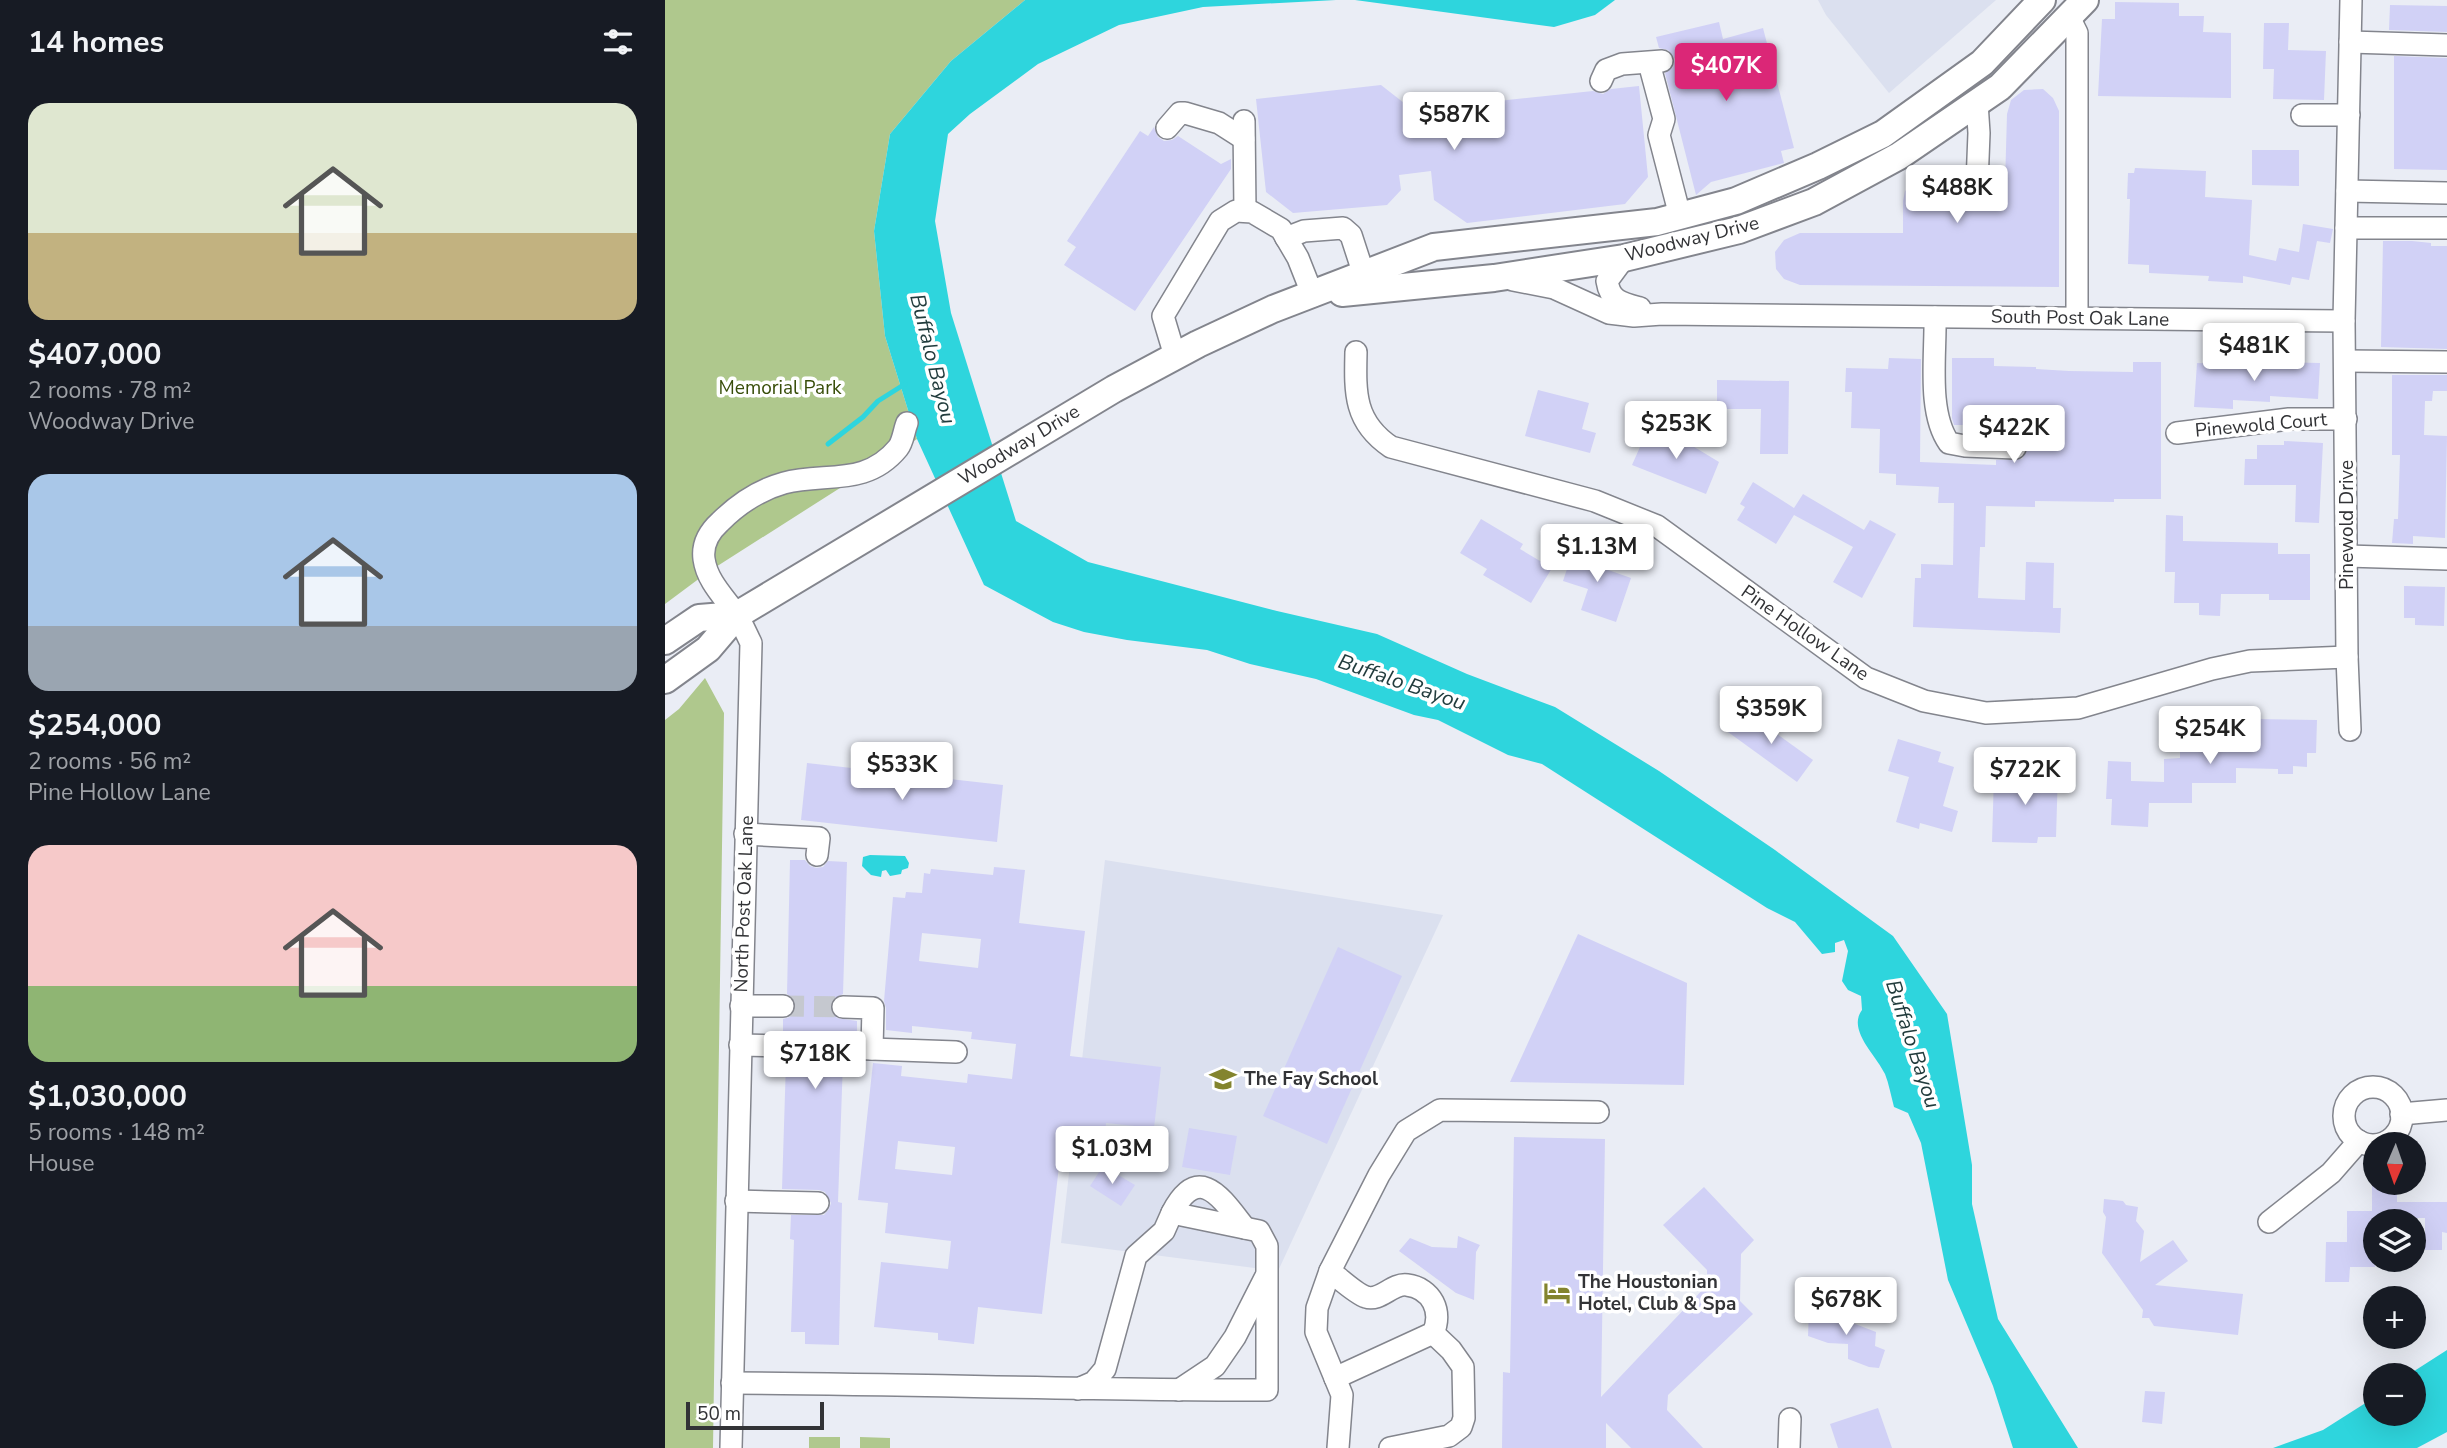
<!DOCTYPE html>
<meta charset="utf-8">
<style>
:root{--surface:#171b24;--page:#20242c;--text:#f1f3f6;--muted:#9ea1a6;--accent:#db2777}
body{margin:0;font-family:"Nunito Sans",sans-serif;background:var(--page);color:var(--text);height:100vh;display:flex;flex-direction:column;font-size:26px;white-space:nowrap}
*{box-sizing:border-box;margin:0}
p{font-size:23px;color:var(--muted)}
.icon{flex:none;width:38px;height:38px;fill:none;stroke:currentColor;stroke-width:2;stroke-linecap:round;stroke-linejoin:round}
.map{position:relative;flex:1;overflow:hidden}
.panel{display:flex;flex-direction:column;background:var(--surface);width:665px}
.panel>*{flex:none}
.needle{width:46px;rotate:182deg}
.buttons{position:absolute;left:1698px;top:1132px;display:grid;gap:14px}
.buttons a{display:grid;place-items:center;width:63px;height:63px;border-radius:50%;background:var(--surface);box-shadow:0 7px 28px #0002;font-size:35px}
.scale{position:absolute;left:21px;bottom:18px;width:138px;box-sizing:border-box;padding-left:7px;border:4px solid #323336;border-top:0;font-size:19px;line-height:24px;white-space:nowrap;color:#323336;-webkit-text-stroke:5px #fff;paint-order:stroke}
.price{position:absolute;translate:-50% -60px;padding:0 16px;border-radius:7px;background:#fff;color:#222;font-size:23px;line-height:46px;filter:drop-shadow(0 2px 4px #0008)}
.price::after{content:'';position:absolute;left:50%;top:42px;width:21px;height:16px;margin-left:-10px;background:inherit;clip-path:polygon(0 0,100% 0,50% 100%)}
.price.selected{background:var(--accent);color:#fff}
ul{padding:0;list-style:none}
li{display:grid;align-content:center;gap:14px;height:371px;padding:0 28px}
li span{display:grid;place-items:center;height:217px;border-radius:21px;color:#555}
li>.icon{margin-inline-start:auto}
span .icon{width:126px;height:126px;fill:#fffc;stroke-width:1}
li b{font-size:30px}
h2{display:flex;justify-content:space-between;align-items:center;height:84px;padding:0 28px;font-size:30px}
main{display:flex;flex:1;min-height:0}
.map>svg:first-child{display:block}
.built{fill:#dbe0ef}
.green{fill:#afc88d}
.water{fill:#2ed5dd}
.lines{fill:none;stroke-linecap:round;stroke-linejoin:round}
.stream{stroke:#2ed5dd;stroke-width:5}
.building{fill:#d1d1f6;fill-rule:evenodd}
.minor-tunnel{stroke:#c5c8cf;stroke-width:21;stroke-dasharray:21 10;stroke-linecap:butt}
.minor-casing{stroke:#83858d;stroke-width:24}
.major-casing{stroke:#83858d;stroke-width:30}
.minor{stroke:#fff;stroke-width:21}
.major{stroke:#fff;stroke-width:26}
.labels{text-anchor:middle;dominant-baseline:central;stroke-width:7;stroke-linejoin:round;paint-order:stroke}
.street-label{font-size:19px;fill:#323336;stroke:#fff}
.park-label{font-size:19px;fill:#374d08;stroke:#fff}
.poi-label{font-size:19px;font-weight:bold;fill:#323336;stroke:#fff;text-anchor:start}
.water-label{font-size:21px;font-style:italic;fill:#223c3d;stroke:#fff}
</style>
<main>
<section class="panel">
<h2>14 homes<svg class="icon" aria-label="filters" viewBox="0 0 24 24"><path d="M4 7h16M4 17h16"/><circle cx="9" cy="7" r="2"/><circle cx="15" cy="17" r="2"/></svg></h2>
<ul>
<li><span style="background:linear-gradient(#dfe7d0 60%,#c2b280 0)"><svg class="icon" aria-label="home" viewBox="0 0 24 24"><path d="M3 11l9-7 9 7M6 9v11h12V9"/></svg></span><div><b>$407,000</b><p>2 rooms · 78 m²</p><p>Woodway Drive</p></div></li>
<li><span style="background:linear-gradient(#a9c7e8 70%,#9aa5b1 0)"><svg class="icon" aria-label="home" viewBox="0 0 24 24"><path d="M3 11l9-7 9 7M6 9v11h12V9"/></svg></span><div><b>$254,000</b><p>2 rooms · 56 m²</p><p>Pine Hollow Lane</p></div></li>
<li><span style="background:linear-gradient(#f6c9c9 65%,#8fb573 0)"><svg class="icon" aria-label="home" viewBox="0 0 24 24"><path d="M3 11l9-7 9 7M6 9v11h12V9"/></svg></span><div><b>$1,030,000</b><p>5 rooms · 148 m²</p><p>House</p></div></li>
</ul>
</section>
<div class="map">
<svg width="1782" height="1448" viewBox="0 0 1782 1448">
<rect width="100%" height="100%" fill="#eaedf5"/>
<g class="built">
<polygon points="1153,0 1331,0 1224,93 1161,15"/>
<polygon points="440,860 778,915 613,1271 396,1243"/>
</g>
<g class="green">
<polygon points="0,0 360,0 286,61 225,134 209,231 220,336 252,439 43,572 0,604"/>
<polygon points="40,678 59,713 48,1448 0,1448 0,720 14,709"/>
<rect x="144" y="1437" width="31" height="11"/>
<polygon points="195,1437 225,1438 225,1448 195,1448"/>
</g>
<g class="water">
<path d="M360 0H671L538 7 454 25 373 64 305 114 283 134 270 221 286 313 351 521 423 562 612 611 712 634 802 674 890 707 994 771 1110 850 1228 936 1282 1014 1307 1165V1204L1333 1319 1413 1448H1348L1328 1386 1283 1280 1256 1143 1243 1113 1229 1107C1226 1096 1224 1084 1220 1074 1211 1055 1182 1030 1197 1010L1196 996 1183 990 1177 981 1183 951 1179 940 1170 943V952L1157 954 1130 922 1102 908 877 764 843 755 773 720 749 715 651 679 585 664 542 650 462 640 419 632 388 622 319 585 252 439 220 336 209 231 225 134 286 61Z"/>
<polygon points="690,0 950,0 930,15 889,27"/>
<polygon points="205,855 240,856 244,863 243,868 237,870 236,874 225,876 221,870 217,871 216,877 206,875 197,866 198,857"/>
<polygon points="1782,1350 1782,1432 1752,1448 1608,1448 1658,1430 1710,1397 1710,1414 1748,1414 1748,1376 1743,1375"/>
</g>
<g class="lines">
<polyline class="stream" points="163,444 198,417 213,401 240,384"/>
</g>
<g class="building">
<polygon points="1450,2 1514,3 1514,16 1539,16 1538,32 1566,33 1566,98 1433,96 1437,19 1450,19"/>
<polygon points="1725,5 1782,6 1782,32 1724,30"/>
<polygon points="1054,22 1058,39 1098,28 1129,148 1116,151 1119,163 1046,182 1031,195 1000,73 1008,67 1010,59 1003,50 994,48 991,37"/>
<polygon points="1599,23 1624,23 1623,50 1661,51 1659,100 1608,99 1609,69 1598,69"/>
<polygon points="1729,56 1782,58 1782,170 1729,169"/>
<polygon points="716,85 748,110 928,91 938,94 946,89 974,86 983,177 960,204 802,223 769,200 766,171 734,175 736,190 722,205 628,213 601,192 591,99"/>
<polygon points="1378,89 1388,98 1394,111 1394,287 1135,285 1119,279 1111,269 1110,252 1119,240 1135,233 1238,233 1238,201 1240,191 1246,186 1256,183 1299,184 1304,195 1312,197 1323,192 1325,184 1340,184 1342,114 1346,100 1359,90"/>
<polygon points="489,127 493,137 499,141 507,140 513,136 556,164 566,159 566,169 470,311 399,265 411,247 402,241 475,131 483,136"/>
<polygon points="1587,150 1634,150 1634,186 1587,185"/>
<polygon points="1470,168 1541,171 1540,197 1587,200 1584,255 1611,261 1614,248 1634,252 1638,224 1668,229 1665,243 1652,241 1644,280 1627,277 1625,285 1578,276 1578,283 1543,281 1544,276 1484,273 1484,265 1463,264 1465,199 1462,199 1463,173 1469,173"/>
<polygon points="1718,241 1747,241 1766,243 1766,246 1782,246 1782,349 1716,347"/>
<polygon points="1224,358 1256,359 1255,462 1331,465 1331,460 1357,459 1363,449 1362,443 1358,437 1351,435 1331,434 1331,425 1289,425 1287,418 1287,358 1329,358 1329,366 1371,367 1371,369 1404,371 1468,372 1468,362 1496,362 1496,499 1449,499 1449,502 1370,501 1370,507 1321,506 1320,547 1315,547 1313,598 1360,600 1361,562 1389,563 1388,608 1396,608 1395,633 1248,627 1250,578 1256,578 1256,564 1288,565 1289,503 1273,503 1274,487 1231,485 1231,474 1214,473 1215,429 1186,428 1187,392 1180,392 1181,368 1223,369"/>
<polygon points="1575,361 1655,363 1653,399 1605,396 1605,402 1568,400 1568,409 1529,407 1532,363 1574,365"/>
<polygon points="1727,375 1782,375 1782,391 1768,391 1767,401 1760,401 1759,435 1782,436 1780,538 1748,536 1748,544 1727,543 1729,519 1733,519 1735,455 1727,455"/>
<polygon points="1052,380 1124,381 1123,454 1095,454 1096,409 1052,409"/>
<polygon points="873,390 924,403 917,429 931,433 925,453 860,436"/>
<polygon points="984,430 1014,430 1014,442 1021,442 1054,462 1041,494 967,465 975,447 984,447"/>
<polygon points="1619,441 1658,443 1654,523 1630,522 1631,485 1579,485 1580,459 1592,459 1592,445 1619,445"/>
<polygon points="1088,482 1129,508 1138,494 1199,530 1205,520 1231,534 1197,598 1168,582 1188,547 1129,515 1111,544 1072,520 1080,507 1075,504"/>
<polygon points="1501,515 1518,516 1518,541 1613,543 1613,554 1645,554 1645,600 1604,600 1604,594 1556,594 1555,616 1534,615 1534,603 1509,603 1510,572 1500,572"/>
<polygon points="816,519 858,544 855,549 887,568 866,603 818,575 822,569 795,553"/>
<polygon points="910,545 933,553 929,565 966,578 951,622 916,610 923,589 898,581"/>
<polygon points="1739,586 1780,587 1779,626 1750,625 1750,618 1739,618"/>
<polygon points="1079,710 1148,760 1132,782 1063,732"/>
<polygon points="1589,719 1652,720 1651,753 1642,753 1642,767 1628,766 1628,774 1613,774 1613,769 1571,768 1571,783 1527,783 1527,803 1484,803 1483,827 1446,825 1447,799 1441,799 1443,761 1466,762 1466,781 1499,782 1499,759 1515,758 1515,735 1588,734"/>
<polygon points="1233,739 1276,752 1273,762 1289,767 1278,806 1293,811 1287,832 1255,823 1254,829 1231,822 1244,777 1223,771"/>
<polygon points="142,763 338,785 332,842 136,820"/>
<polygon points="1350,771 1393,772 1391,837 1373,837 1372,843 1327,842 1329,775 1350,776"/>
<polygon points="125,860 140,860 145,866 151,868 158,867 163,861 182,862 178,994 167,1000 165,1007 172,1018 192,1021 192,1035 172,1036 165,1047 167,1055 178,1061 173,1202 177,1203 174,1345 140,1344 140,1332 126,1332 129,1240 125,1239 126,1215 159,1215 164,1209 166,1203 160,1192 154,1190 117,1189 121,1062 117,1062 117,1059 125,1057 131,1047 129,1039 118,1033 118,1019 125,1017 131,1007 129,999 122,994"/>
<path d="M329 867 360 870 354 923 420 931 405 1056 496 1067 489 1128 441 1123 439 1145 397 1140 377 1314 313 1307 309 1344 273 1340V1333L209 1327 216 1262 283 1269 286 1241 220 1233 223 1203 193 1200 208 1063 237 1066 236 1076 302 1083 303 1074 347 1079 351 1044 306 1039 307 1032 247 1026V1033L221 1030V1008L219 1001 228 897 240 898 241 892 257 893 259 873 265 874 266 869 328 875ZM257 933 316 939 313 968 254 961ZM233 1141 290 1147 287 1175 230 1169Z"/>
<polygon points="913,934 1022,983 1019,1085 845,1082"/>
<polygon points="673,947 737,976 662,1144 598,1116"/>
<polygon points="524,1128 572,1136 565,1175 517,1167"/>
<polygon points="849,1137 940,1139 936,1397 1042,1285 1042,1270 998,1225 1039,1187 1089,1240 1076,1254 1075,1301 1088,1314 1003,1395 1002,1410 1038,1448 966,1448 941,1423 941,1448 837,1448 838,1372 845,1373"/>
<polygon points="438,1166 470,1185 456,1206 425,1186"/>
<polygon points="1707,1185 1732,1185 1732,1202 1782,1202 1782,1233 1777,1232 1777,1250 1760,1250 1760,1218 1732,1218 1732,1222 1710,1222 1710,1267 1685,1267 1684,1282 1660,1282 1661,1242 1682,1242 1682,1211 1707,1211"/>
<polygon points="1439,1199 1458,1201 1461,1205 1473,1207 1471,1221 1479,1231 1475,1262 1508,1240 1523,1261 1490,1285 1578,1294 1573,1335 1489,1326 1484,1318 1477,1318 1478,1310 1437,1253 1441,1217 1438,1212"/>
<polygon points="793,1236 815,1245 811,1252 809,1300 791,1293 734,1251 745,1238 767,1247 792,1248"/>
<polygon points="1144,1310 1154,1310 1211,1332 1210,1346 1220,1350 1214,1368 1204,1367 1183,1359 1183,1344 1163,1343 1143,1336"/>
<polygon points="1480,1391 1500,1392 1497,1424 1477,1422"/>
<polygon points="1213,1408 1227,1448 1173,1448 1165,1424"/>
</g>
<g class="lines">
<g class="minor-tunnel">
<polyline points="118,1006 178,1007"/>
<polyline points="118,1046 178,1048"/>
</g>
<defs>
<g id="minor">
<polyline points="1404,17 1412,33 1412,318"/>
<polyline points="1685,42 1782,45"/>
<polyline points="984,63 999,119 994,135 1015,216"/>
<polyline points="936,81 941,70 957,64 997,61"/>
<polyline points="1312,103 1314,133 1312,184"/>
<polyline points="1637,115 1684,115"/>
<polyline points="579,121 580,211"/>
<polyline points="502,128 515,113 520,113 554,123 579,139"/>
<polyline points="1682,191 1782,193"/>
<polyline points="1681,228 1782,228"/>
<polyline points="621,238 639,231 678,228 686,235 699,275"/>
<path d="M959 258 942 281C945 301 956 303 975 308"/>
<polyline points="848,280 889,288 944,313 969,316 997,314 1679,321"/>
<path d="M1270 317C1271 354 1262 412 1284 443L1300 446 1350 448"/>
<path d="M691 352C690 393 689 422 726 447L930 501 992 526 1201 678 1259 701 1321 713 1413 708 1547 669 1585 661 1682 657"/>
<polyline points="510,356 498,316 555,221 571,211 587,212 616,229 633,258 648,296"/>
<polyline points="1680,361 1782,362"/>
<polyline points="1512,433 1624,419 1681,419"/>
<polyline points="1682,556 1782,559"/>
<polyline points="1685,730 1682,657 1679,321 1686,0"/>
<polyline points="80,834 154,838 152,855"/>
<polyline points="76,1006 118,1006"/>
<polyline points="178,1007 208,1008 207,1049"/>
<polyline points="75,1045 118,1046"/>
<polyline points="178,1048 291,1052"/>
<circle cx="1708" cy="1116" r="29"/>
<polyline points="1736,1114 1782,1110"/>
<polyline points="71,1201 153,1203"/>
<path d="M507 1213C534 1161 557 1199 580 1228"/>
<polyline points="1604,1222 1666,1173 1694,1141"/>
<path d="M665 1271C674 1278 691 1294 701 1297 715 1302 727 1283 742 1285 767 1288 778 1312 768 1333L670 1378"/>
<path d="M67 1383C245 1384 423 1390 602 1390V1246L594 1231 507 1213 499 1231 471 1256 440 1369 429 1382 413 1389"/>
<polyline points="514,1390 550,1366 570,1337 600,1278"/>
<path d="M66 1448 86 643C81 633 77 623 71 614 59 597 42 581 39 559 37 544 44 532 55 522 73 504 94 490 119 483 160 472 201 487 233 448 238 442 239 430 242 423"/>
<polyline points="673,1448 677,1395 651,1332 652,1308 665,1271 714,1175 741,1131 775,1110 933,1112"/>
<polyline points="725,1448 784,1436 796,1427 799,1418 798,1367 786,1350 768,1333"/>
<polyline points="1124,1448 1125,1419"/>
</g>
<g id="major">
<polyline points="677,293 829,278 959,258 1074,230 1149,202 1234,156 1335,87 1420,0"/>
<polyline points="0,641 34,618 72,615"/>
<polyline points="0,680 43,649 72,615 449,389 533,344 608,309 769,247 992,222 1071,201 1153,166 1218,134 1317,63 1377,0"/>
</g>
</defs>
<use href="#minor" class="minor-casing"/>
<use href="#major" class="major-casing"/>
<use href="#minor" class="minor"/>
<use href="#major" class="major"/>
</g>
<defs>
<symbol id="school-bare" viewBox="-9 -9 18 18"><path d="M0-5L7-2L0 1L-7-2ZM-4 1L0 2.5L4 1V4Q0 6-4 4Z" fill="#83842e" stroke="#fff" stroke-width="2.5" paint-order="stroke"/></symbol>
<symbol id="hotel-bare" viewBox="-9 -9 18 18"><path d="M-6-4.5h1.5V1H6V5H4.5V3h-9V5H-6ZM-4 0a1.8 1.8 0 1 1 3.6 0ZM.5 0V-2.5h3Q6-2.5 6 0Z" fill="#83842e" stroke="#fff" stroke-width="2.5" paint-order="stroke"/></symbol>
</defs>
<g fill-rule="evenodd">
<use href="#school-bare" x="539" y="1060" width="38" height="38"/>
<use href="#hotel-bare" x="873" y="1274" width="38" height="38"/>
</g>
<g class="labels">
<g class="street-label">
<text transform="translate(1027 239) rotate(-14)">Woodway Drive</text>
<text transform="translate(1415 318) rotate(1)">South Post Oak Lane</text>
<text transform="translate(1596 425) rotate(-5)">Pinewold Court</text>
<text transform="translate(354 445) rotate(-31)">Woodway Drive</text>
<text transform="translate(1682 525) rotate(-90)">Pinewold Drive</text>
<text transform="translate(1140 633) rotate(35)">Pine Hollow Lane</text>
<text transform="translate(79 904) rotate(-88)">North Post Oak Lane</text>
</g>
<g class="park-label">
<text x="115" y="388">Memorial Park</text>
</g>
<g class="poi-label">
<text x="579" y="1079">The Fay School</text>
<text x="913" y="1282">The Houstonian<tspan x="913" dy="22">Hotel, Club &amp; Spa</tspan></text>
</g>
<g class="water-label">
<text transform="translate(268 359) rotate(76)">Buffalo Bayou</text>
<text transform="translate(737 682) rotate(19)">Buffalo Bayou</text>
<text transform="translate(1248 1044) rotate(72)">Buffalo Bayou</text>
</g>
</g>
</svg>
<div class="buttons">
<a><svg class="needle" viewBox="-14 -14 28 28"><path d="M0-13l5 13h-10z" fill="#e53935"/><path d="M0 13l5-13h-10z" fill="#9ea1a6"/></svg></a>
<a><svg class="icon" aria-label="layers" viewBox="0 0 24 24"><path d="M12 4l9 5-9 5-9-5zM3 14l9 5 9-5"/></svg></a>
<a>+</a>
<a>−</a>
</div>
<div class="scale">50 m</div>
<b class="price selected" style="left:1061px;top:103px">$407K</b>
<b class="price" style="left:789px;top:152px">$587K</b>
<b class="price" style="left:1292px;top:225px">$488K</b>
<b class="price" style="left:1589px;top:383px">$481K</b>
<b class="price" style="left:1011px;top:461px">$253K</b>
<b class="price" style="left:1349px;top:465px">$422K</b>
<b class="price" style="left:932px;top:584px">$1.13M</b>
<b class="price" style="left:1106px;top:746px">$359K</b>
<b class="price" style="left:1545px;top:766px">$254K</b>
<b class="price" style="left:237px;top:802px">$533K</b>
<b class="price" style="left:1360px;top:807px">$722K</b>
<b class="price" style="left:150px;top:1091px">$718K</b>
<b class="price" style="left:447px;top:1186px">$1.03M</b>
<b class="price" style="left:1181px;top:1337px">$678K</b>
</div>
</main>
